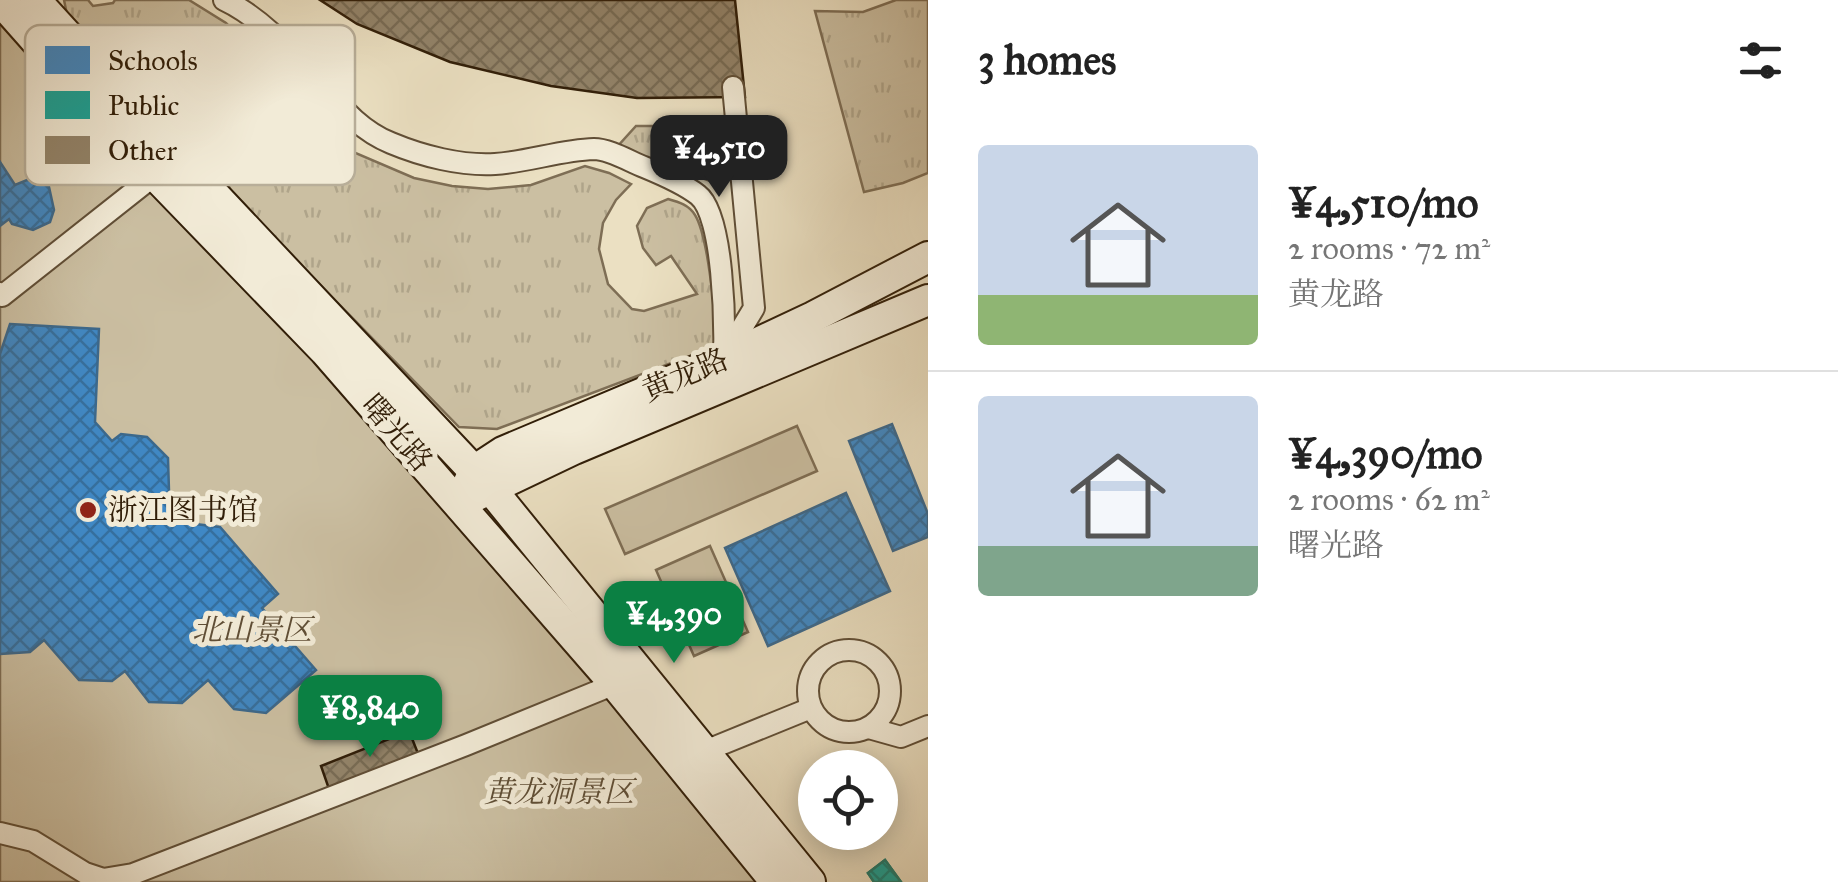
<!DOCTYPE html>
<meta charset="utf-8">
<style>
:root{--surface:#fff;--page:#f6f6f6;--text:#222;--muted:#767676;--line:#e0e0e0;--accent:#0b8043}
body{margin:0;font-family:"IM FELL Great Primer","Noto Serif SC",serif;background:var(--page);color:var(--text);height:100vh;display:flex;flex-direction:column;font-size:38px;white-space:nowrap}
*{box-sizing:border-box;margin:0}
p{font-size:32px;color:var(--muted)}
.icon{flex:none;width:55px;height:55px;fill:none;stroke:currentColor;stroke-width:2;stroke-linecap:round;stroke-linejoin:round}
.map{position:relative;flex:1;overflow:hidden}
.panel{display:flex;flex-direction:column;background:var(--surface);width:910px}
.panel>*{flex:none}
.tools{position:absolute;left:798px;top:750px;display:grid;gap:20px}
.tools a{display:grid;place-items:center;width:100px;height:100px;border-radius:50%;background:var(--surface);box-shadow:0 5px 25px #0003;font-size:50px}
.price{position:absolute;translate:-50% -85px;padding:0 22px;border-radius:20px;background:var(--accent);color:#fff;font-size:32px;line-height:65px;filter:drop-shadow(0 2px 5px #0008)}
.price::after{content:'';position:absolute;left:50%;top:60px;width:30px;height:22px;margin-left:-15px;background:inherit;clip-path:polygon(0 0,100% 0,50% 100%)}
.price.on{background:#222;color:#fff}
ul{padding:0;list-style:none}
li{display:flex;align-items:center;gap:30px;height:250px;padding:0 50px}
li+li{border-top:2px solid var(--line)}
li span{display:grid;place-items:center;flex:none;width:280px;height:200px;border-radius:10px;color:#555}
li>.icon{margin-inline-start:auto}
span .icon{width:120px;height:120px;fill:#fffc;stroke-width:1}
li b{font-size:42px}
h2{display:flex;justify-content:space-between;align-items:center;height:120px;padding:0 50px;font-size:42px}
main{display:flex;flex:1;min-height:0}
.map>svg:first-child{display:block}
.grass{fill:url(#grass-tufts);stroke:#7e6e55;stroke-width:2.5}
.park{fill:#cbbfa2;stroke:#7e6e55;stroke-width:2.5}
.schools{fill:url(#schools-cross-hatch);stroke:#3b688c;stroke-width:2.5}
.public{fill:url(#public-cross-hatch);stroke:#1f7b6d;stroke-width:2.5}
.building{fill:url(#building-cross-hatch);stroke:#311e08;stroke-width:2.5}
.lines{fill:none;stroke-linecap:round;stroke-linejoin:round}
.street-casing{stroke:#604e36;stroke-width:24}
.secondary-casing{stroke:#311e08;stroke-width:34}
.street{stroke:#f2ebd7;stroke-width:20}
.secondary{stroke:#f2ebd7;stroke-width:30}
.poi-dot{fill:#8f2418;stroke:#f2ebd7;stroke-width:4}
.labels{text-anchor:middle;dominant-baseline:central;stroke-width:10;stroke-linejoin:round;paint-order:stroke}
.street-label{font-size:30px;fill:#311e08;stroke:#f2ebd7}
.poi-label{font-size:30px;fill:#311e08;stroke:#f2ebd7;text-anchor:start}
.park-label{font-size:30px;font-style:italic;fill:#5f4e36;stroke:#f2ebd7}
.key{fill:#f2ebd7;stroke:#b8ae99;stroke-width:2.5}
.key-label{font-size:28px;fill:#311e08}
</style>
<main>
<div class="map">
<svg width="928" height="882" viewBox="0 0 928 882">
<defs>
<pattern id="grass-tufts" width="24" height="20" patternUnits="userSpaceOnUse" patternTransform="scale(2.5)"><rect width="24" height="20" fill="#cbbfa2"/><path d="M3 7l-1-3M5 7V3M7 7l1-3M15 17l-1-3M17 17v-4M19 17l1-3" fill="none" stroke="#afa48a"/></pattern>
<pattern id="schools-cross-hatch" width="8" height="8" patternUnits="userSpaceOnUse" patternTransform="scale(2.5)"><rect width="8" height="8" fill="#3f88c5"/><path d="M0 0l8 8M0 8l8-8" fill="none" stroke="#356f9e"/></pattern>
<pattern id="public-cross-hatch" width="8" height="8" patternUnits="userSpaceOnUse" patternTransform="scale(2.5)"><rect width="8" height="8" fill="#17a398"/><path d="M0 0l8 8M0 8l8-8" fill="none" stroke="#15847a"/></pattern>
<pattern id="building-cross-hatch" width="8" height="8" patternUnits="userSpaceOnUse" patternTransform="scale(2.5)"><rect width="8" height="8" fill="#928369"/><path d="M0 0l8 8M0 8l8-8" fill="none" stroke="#786b54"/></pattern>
</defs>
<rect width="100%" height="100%" fill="#ebe0c2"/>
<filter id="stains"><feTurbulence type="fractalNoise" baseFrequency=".002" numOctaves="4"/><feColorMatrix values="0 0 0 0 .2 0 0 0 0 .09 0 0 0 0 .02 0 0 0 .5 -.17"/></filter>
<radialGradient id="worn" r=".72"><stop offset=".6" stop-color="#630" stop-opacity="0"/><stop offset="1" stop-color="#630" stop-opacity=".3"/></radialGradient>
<g class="grass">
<path d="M64 0H88L93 6 113 3 115 0H189L226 23 265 63 310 121 339 146 414 178 452 186 488 189 531 185 585 166 609 173 631 184 616 200 603 223 599 249 608 284 632 309 644 311 697 294 671 256 656 265 643 248 637 226 647 208 668 199C679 202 689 205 695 215 709 237 714 316 719 345L497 429 459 427 70 29Z"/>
<polygon points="896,0 928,0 928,173 903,183 864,192 815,11 863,12"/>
<polygon points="709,121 710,181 617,147 636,126 685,126"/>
</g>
<g class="park">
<polygon points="0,0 787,882 0,882"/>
<polygon points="797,426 817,471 625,554 605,509"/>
<polygon points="710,546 748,632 694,656 656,570"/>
</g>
<g class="schools">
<polygon points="0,162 15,185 27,180 42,181 49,187 54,210 50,222 33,230 12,224 9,219 0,226"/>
<polygon points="10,324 99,329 95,422 112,441 121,434 147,437 168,458 169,491 163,497 187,523 220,527 278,594 262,608 316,670 266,713 234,709 208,680 182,703 149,702 125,671 112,681 79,680 44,640 30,652 0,654 0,354"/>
<polygon points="892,424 928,514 928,537 893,551 849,441"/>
<polygon points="846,493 890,591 768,646 725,548"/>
</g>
<g class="public">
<polygon points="885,860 901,882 874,882 868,873"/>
<polygon points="885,860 901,882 874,882 868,873"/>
</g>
<g class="building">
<polygon points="320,0 735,0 745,97 637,98 551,86 450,62 357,24"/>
<polygon points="409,731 419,756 329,789 321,766"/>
</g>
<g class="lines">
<defs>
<g id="street">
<path d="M224 0C258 16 286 46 311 73 336 100 356 129 391 143 422 156 461 166 495 164 528 162 561 150 594 149 609 149 629 161 644 167 661 174 684 184 698 195 724 215 725 326 724 359"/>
<polyline points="0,293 2,296 155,175"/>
<polyline points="725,356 754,308 733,87"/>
<circle cx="849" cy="691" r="41"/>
<polyline points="869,728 901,737 928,726"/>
<polyline points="705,751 811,708"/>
<polyline points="0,833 33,841 85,873 103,879 133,874 466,745 615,684"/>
</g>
<g id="secondary">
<polyline points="0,0 155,175 325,351 615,684 776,882"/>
<polyline points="35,0 170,148 490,488 810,882"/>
<polyline points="466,489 474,471 503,452 724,359 813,317 928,257"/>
<polyline points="475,496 574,449 928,300"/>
</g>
</defs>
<use href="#street" class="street-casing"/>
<use href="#secondary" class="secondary-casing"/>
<use href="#street" class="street"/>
<use href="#secondary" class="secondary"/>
</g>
<circle class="poi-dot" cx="88" cy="510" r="10"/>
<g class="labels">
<g class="street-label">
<text transform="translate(685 375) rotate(-23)">黄龙路</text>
<text transform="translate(397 433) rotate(49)">曙光路</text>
</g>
<g class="poi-label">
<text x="108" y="510">浙江图书馆</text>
</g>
<g class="park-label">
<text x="252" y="630">北山景区</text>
<text x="559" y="792">黄龙洞景区</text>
</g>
</g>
<rect x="25" y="25" width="330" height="160" rx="15" class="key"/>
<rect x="45" y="46" width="45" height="28" fill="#3f88c5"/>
<rect x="45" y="91" width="45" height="28" fill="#17a398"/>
<rect x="45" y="136" width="45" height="28" fill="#928369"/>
<g class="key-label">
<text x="108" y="70">Schools</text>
<text x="108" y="115">Public</text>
<text x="108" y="160">Other</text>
</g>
<rect width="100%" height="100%" filter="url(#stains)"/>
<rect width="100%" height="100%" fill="url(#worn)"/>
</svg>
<div class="tools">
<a><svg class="icon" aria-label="locate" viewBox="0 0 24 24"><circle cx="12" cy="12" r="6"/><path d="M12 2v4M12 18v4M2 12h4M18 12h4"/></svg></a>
</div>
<b class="price on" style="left:719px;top:200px">¥4,510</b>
<b class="price" style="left:674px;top:666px">¥4,390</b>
<b class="price" style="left:370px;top:760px">¥8,840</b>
</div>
<section class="panel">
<h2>3 homes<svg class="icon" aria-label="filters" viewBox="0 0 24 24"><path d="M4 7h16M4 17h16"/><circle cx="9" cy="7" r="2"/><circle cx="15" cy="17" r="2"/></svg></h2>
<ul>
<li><span style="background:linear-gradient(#c9d6e8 75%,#8fb573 0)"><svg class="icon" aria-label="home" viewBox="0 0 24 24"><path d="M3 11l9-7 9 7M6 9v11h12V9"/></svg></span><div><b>¥4,510/mo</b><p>2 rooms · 72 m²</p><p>黄龙路</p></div></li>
<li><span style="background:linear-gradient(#c9d6e8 75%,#7fa58c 0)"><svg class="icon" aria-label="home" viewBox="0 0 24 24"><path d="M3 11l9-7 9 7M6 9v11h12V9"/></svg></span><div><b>¥4,390/mo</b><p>2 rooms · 62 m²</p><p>曙光路</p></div></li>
</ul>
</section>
</main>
